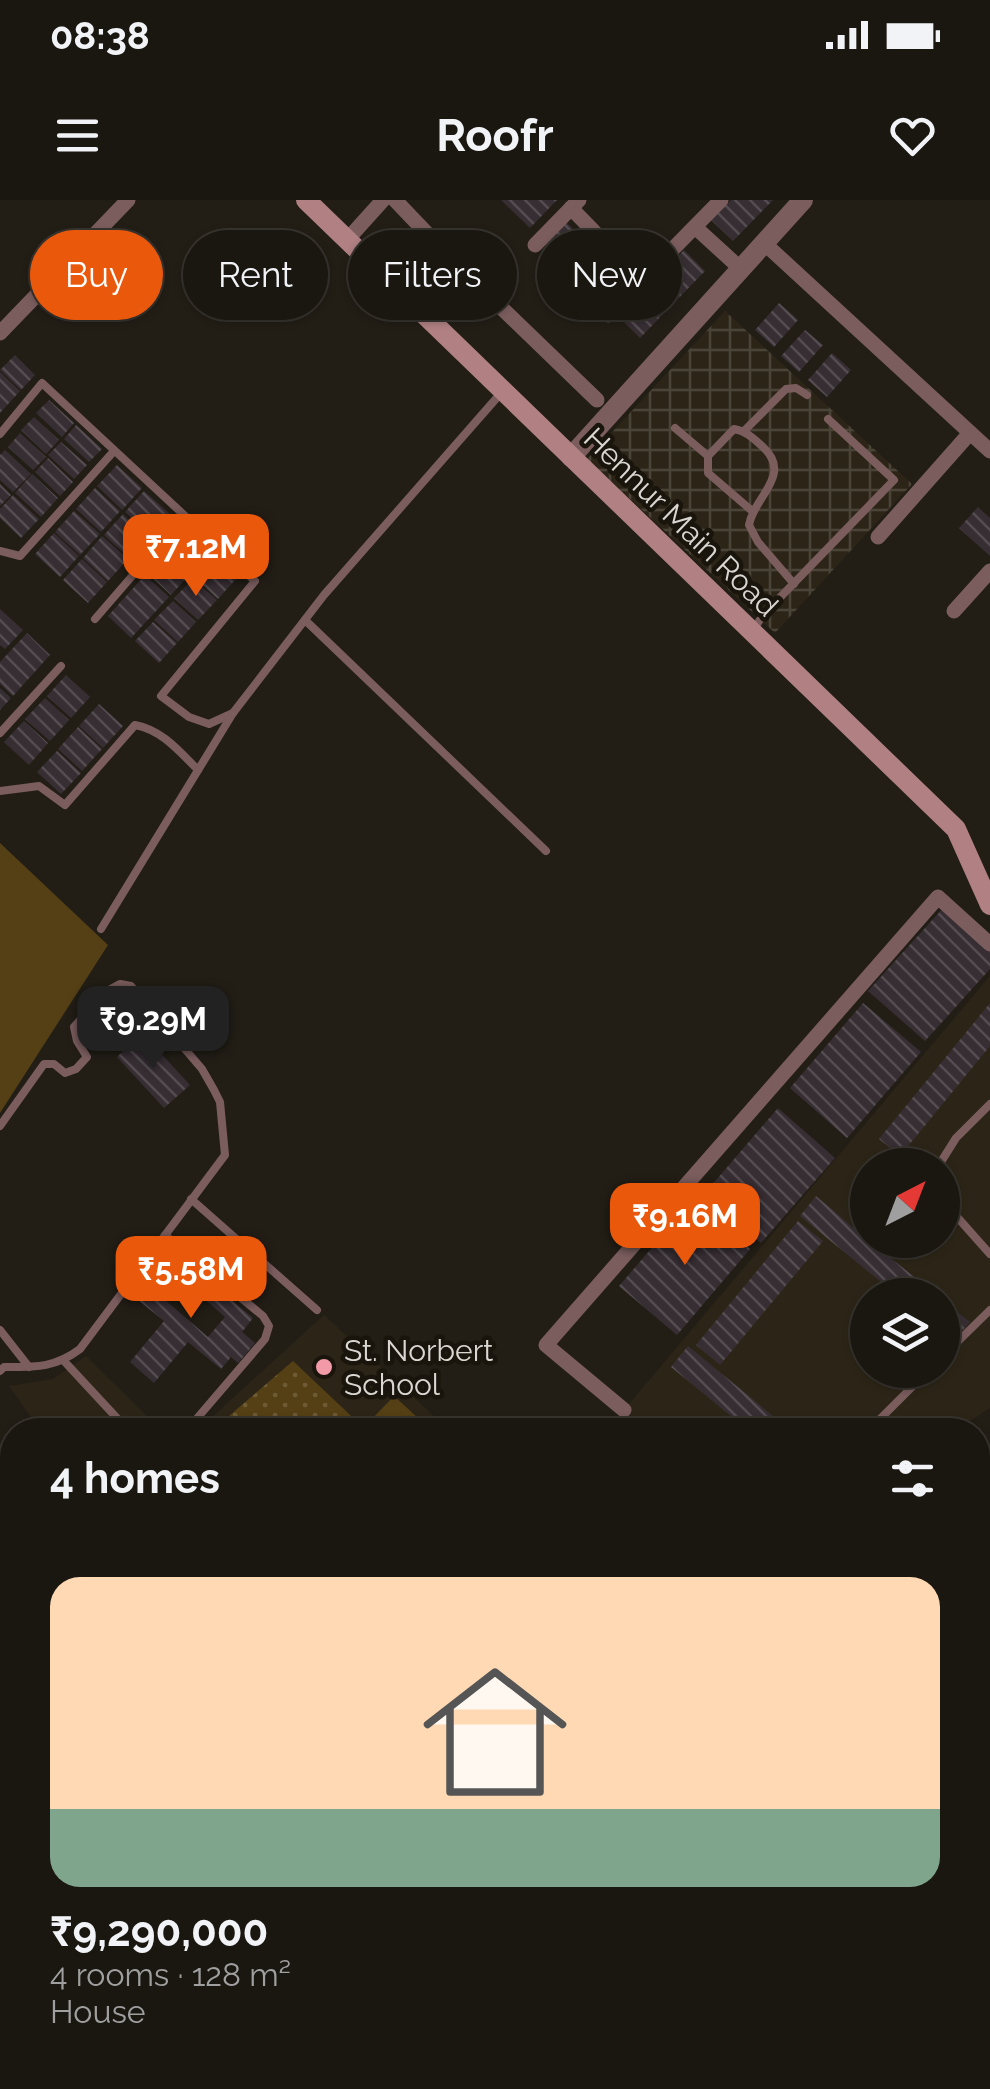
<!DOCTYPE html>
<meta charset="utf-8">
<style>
:root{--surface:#1a1610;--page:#27231e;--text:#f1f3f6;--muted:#9f9f9f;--line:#383530;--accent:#ea580c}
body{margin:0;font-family:Raleway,sans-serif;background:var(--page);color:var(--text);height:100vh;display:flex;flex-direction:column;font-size:38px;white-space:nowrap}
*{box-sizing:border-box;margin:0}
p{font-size:32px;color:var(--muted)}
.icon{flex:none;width:55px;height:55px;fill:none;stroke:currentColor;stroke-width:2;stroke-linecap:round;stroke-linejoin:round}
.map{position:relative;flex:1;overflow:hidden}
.details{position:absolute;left:0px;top:1218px;width:990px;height:672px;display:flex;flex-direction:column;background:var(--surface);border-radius:40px 40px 0 0;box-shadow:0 2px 8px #0004,0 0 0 2px var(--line)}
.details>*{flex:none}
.hud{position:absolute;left:30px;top:30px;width:930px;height:90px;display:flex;gap:20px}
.needle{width:65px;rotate:42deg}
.fabs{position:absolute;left:850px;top:948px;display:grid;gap:20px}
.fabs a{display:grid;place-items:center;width:110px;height:110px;border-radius:50%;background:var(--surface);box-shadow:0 2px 8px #0004,0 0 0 2px var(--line);font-size:50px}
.price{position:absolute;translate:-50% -85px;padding:0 22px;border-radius:20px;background:var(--accent);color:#fff;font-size:32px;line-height:65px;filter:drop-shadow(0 2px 5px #0008)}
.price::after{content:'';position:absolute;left:50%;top:60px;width:30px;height:22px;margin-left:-15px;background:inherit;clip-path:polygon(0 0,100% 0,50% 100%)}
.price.selected{background:#222;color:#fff}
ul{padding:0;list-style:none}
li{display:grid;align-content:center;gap:20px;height:530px;padding:0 50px}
li span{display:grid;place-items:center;height:310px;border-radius:30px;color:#555}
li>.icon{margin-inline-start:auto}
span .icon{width:180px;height:180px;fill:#fffc;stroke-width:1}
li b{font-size:42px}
h2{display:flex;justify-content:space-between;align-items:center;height:120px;padding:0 50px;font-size:42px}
.chip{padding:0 35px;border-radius:45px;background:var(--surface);box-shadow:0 2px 8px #0004,0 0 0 2px var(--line);font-size:35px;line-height:90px}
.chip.selected{background:var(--accent);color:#fff}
.status{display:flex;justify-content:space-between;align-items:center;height:70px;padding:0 50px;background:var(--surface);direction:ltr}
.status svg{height:28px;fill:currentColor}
header{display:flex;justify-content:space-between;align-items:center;height:130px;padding:0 50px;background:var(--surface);font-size:45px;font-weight:700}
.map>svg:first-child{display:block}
.industrial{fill:url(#industrial-grid)}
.built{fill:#2c2517;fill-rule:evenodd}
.grass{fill:#554015}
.park{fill:url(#park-dots)}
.building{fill:url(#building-back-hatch);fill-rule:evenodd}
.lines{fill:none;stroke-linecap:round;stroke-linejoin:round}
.service{stroke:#7b5d5e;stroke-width:8}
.minor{stroke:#7b5d5e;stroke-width:15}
.tertiary{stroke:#7b5d5e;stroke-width:20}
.secondary{stroke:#b08083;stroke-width:20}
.poi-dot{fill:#f39aa8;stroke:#19150d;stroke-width:4}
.labels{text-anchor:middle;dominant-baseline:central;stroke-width:9;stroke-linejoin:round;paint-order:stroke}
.street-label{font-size:30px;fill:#dad7d2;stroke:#19150d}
.poi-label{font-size:30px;fill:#dad7d2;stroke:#19150d;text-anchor:start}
</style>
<div class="status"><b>08:38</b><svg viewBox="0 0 49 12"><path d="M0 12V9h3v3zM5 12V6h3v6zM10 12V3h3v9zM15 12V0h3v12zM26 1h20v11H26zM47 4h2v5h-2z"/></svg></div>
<header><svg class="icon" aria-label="menu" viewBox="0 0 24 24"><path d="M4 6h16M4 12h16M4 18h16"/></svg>Roofr<svg class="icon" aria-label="heart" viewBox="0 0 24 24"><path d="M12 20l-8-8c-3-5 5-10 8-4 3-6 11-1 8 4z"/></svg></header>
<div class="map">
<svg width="990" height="1889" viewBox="0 0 990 1889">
<defs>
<pattern id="industrial-grid" width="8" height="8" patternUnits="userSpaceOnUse" patternTransform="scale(2.5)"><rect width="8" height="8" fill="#2c2517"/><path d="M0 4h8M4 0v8" fill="none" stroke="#4a4438"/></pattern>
<pattern id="park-dots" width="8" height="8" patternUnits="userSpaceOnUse" patternTransform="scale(2.5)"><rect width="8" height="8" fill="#554015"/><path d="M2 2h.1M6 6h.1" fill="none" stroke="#6d5b36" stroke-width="1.8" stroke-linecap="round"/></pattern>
<pattern id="building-back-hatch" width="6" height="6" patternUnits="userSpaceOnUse" patternTransform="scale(2.5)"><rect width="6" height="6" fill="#372e34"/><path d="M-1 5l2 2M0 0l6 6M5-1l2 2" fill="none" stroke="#534c50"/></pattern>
</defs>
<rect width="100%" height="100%" fill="#221e16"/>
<polygon class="industrial" points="725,111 912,284 775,433 587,259"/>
<g class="built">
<path d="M990 776V1208L956 1230H647L624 1210ZM868 965H942V1040H868ZM868 1095H942V1170H868Z"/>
<polygon points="324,1115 449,1230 40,1230 9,1186 53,1179 86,1156 159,1228 188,1217 200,1228"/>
</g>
<g class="grass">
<polygon points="0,643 108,745 0,913"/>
<polygon points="394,1196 431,1230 378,1230 369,1222"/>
<polygon points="0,1347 12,1367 12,1458 0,1467"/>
<polygon points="990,1718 990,1849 978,1862 978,1731"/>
<polygon points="764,1878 963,1878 952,1889 754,1889"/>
</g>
<polygon class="park" points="293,1161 366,1230 244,1230 229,1216"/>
<g class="building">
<polygon points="501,0 557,0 530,28"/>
<polygon points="731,0 773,0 733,41 711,20"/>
<polygon points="566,22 623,77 602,99 545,45"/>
<polygon points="684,50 705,71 640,138 619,117"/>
<polygon points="779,103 798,120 774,147 755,130"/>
<polygon points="805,130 823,145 799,172 781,156"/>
<polygon points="832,153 851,170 827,197 808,180"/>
<polygon points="15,155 35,175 21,190 0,170"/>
<polygon points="0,172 20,191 0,213"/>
<polygon points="49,200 74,223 62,237 36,213"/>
<polygon points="34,217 59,240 46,254 21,230"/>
<polygon points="76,225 102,249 89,262 64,239"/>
<polygon points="20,233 46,257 33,270 8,247"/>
<polygon points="61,242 87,265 74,279 48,255"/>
<polygon points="5,250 31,274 13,292 0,280 0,255"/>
<polygon points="48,258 73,282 60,296 35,272"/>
<polygon points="117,265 142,288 122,310 97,286"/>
<polygon points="32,274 58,298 41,317 15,293"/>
<polygon points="0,284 11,295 0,306"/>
<polygon points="95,288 120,311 101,332 76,309"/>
<polygon points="144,291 170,314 150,335 125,312"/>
<polygon points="13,295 39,319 21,338 0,318 0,309"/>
<polygon points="978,307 990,318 990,356 959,328"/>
<polygon points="74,311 100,334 80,355 55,332"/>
<polygon points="123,314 148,337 129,358 104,335"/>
<polygon points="184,332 208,354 171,395 147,373"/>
<polygon points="54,333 79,356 60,377 35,354"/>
<polygon points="102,336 128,359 108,381 83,358"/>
<polygon points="212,358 236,379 218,399 194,377"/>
<polygon points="82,359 107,382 88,403 63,380"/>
<polygon points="145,375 169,397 131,438 108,416"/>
<polygon points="193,379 217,400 198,420 174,398"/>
<polygon points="173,401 196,422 178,442 154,420"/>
<polygon points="0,409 23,430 5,449 0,445"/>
<polygon points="153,422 177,443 159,463 135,441"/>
<polygon points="27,433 50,455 13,496 0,484 0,462"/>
<polygon points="66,475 90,497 71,518 47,496"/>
<polygon points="0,488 11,498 0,510"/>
<polygon points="45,498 69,520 50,541 25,519"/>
<polygon points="99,504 123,526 103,548 79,526"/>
<polygon points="24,521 48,543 29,565 4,542"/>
<polygon points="78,527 102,549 82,571 58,549"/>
<polygon points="57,551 81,573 61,594 37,572"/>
<polygon points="944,707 990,748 990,769 925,841 868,791"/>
<polygon points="863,803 921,852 847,938 790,888"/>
<polygon points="990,803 990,846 900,956 879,939"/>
<polygon points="142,833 190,885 164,908 117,857"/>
<polygon points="778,908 835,958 761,1043 704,994"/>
<polygon points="816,996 868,1040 937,1095 897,1095 800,1016"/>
<polygon points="693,1000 750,1049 677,1135 619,1086"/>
<polygon points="798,1021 823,1041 720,1165 696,1145"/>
<path d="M178 1055 253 1118 242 1132 255 1143 238 1163 231 1157 221 1169 188 1142 154 1183 130 1162 164 1121 133 1096 143 1084 149 1089ZM183 1080 225 1117 208 1137 165 1100Z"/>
<polygon points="942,1100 970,1122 953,1141 942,1132"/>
<polygon points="688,1146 790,1230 748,1230 671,1167"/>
</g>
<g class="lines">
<g class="service">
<polyline points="675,228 708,256"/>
<polyline points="744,231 786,189 796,188 807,195"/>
<polyline points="0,234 42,183 255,381 161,496 189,517 209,524 233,513"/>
<path d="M751 310 708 273V256L734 229C746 231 753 238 762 246 794 275 754 296 749 325L758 342 794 384"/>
<polyline points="0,351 20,356 114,251"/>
<polyline points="95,419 184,316"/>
<polyline points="305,420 546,651"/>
<polyline points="753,430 764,414 894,280 828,219"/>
<polyline points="0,533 61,466"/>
<path d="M0 591 39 586 65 605 135 525C162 530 179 551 198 570"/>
<polyline points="101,729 233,513 324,395 501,193"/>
<path d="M0 926 44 864H54L65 873 76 869 87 857 77 841 74 827 105 792 120 784 131 786 202 869 214 890 220 902 225 955 80 1149C55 1168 35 1167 4 1167L0 1171"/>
<polyline points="939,965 956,938 990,904"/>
<polyline points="191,999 317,1110"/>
<polyline points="942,1000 990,1054"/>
<polyline points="165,1035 263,1116 269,1126 265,1139 187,1230"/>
<polyline points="0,1130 29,1167"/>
<polyline points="942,1157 990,1110"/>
<polyline points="64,1161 128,1230"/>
<polyline points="869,1230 929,1170"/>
</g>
<g class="minor">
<polyline points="395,0 456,64 452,75 423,114"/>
<polyline points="571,8 642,81"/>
<polyline points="695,27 741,69"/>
<polyline points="347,40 383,0"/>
<polyline points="764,43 990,251"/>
<polyline points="535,45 579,0"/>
<polyline points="456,64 597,200"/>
<polyline points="608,115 721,0"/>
<polyline points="0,133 128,0"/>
<polyline points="878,337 970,233"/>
<polyline points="954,411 990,371"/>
<polyline points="624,1210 546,1145 938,697 990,744"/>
<polyline points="978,1320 990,1308"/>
<polyline points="978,1438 990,1449"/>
<polyline points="660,1878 675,1889"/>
<polyline points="635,1889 645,1878"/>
<polyline points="734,1889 743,1878"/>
</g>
<polyline class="tertiary" points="571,257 803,0"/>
<polyline class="secondary" points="306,0 956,629 990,705"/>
</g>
<circle class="poi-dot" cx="324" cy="1167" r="10"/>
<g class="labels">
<g class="street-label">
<text transform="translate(681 322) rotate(44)">Hennur Main Road</text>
</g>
<g class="poi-label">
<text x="344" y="1150">St. Norbert<tspan x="344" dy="34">School</tspan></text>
</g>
</g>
</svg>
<div class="fabs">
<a><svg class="needle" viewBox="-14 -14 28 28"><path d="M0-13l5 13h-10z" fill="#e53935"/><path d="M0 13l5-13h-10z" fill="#9f9f9f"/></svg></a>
<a><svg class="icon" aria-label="layers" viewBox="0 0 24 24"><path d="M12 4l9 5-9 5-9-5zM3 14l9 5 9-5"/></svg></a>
</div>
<b class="price" style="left:196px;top:399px">₹7.12M</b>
<b class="price selected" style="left:153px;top:871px">₹9.29M</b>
<b class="price" style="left:685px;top:1068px">₹9.16M</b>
<b class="price" style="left:191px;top:1121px">₹5.58M</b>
<div class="hud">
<a class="chip selected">Buy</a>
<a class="chip">Rent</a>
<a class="chip">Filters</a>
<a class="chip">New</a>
</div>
<section class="details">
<h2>4 homes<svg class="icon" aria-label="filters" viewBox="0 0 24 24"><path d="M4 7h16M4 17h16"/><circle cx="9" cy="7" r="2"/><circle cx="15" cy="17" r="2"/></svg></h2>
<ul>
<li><span style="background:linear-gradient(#ffd9b3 75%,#7fa58c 0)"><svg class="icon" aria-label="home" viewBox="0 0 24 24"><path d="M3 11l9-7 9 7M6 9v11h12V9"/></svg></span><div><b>₹9,290,000</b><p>4 rooms · 128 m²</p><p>House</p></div></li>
</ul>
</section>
</div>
